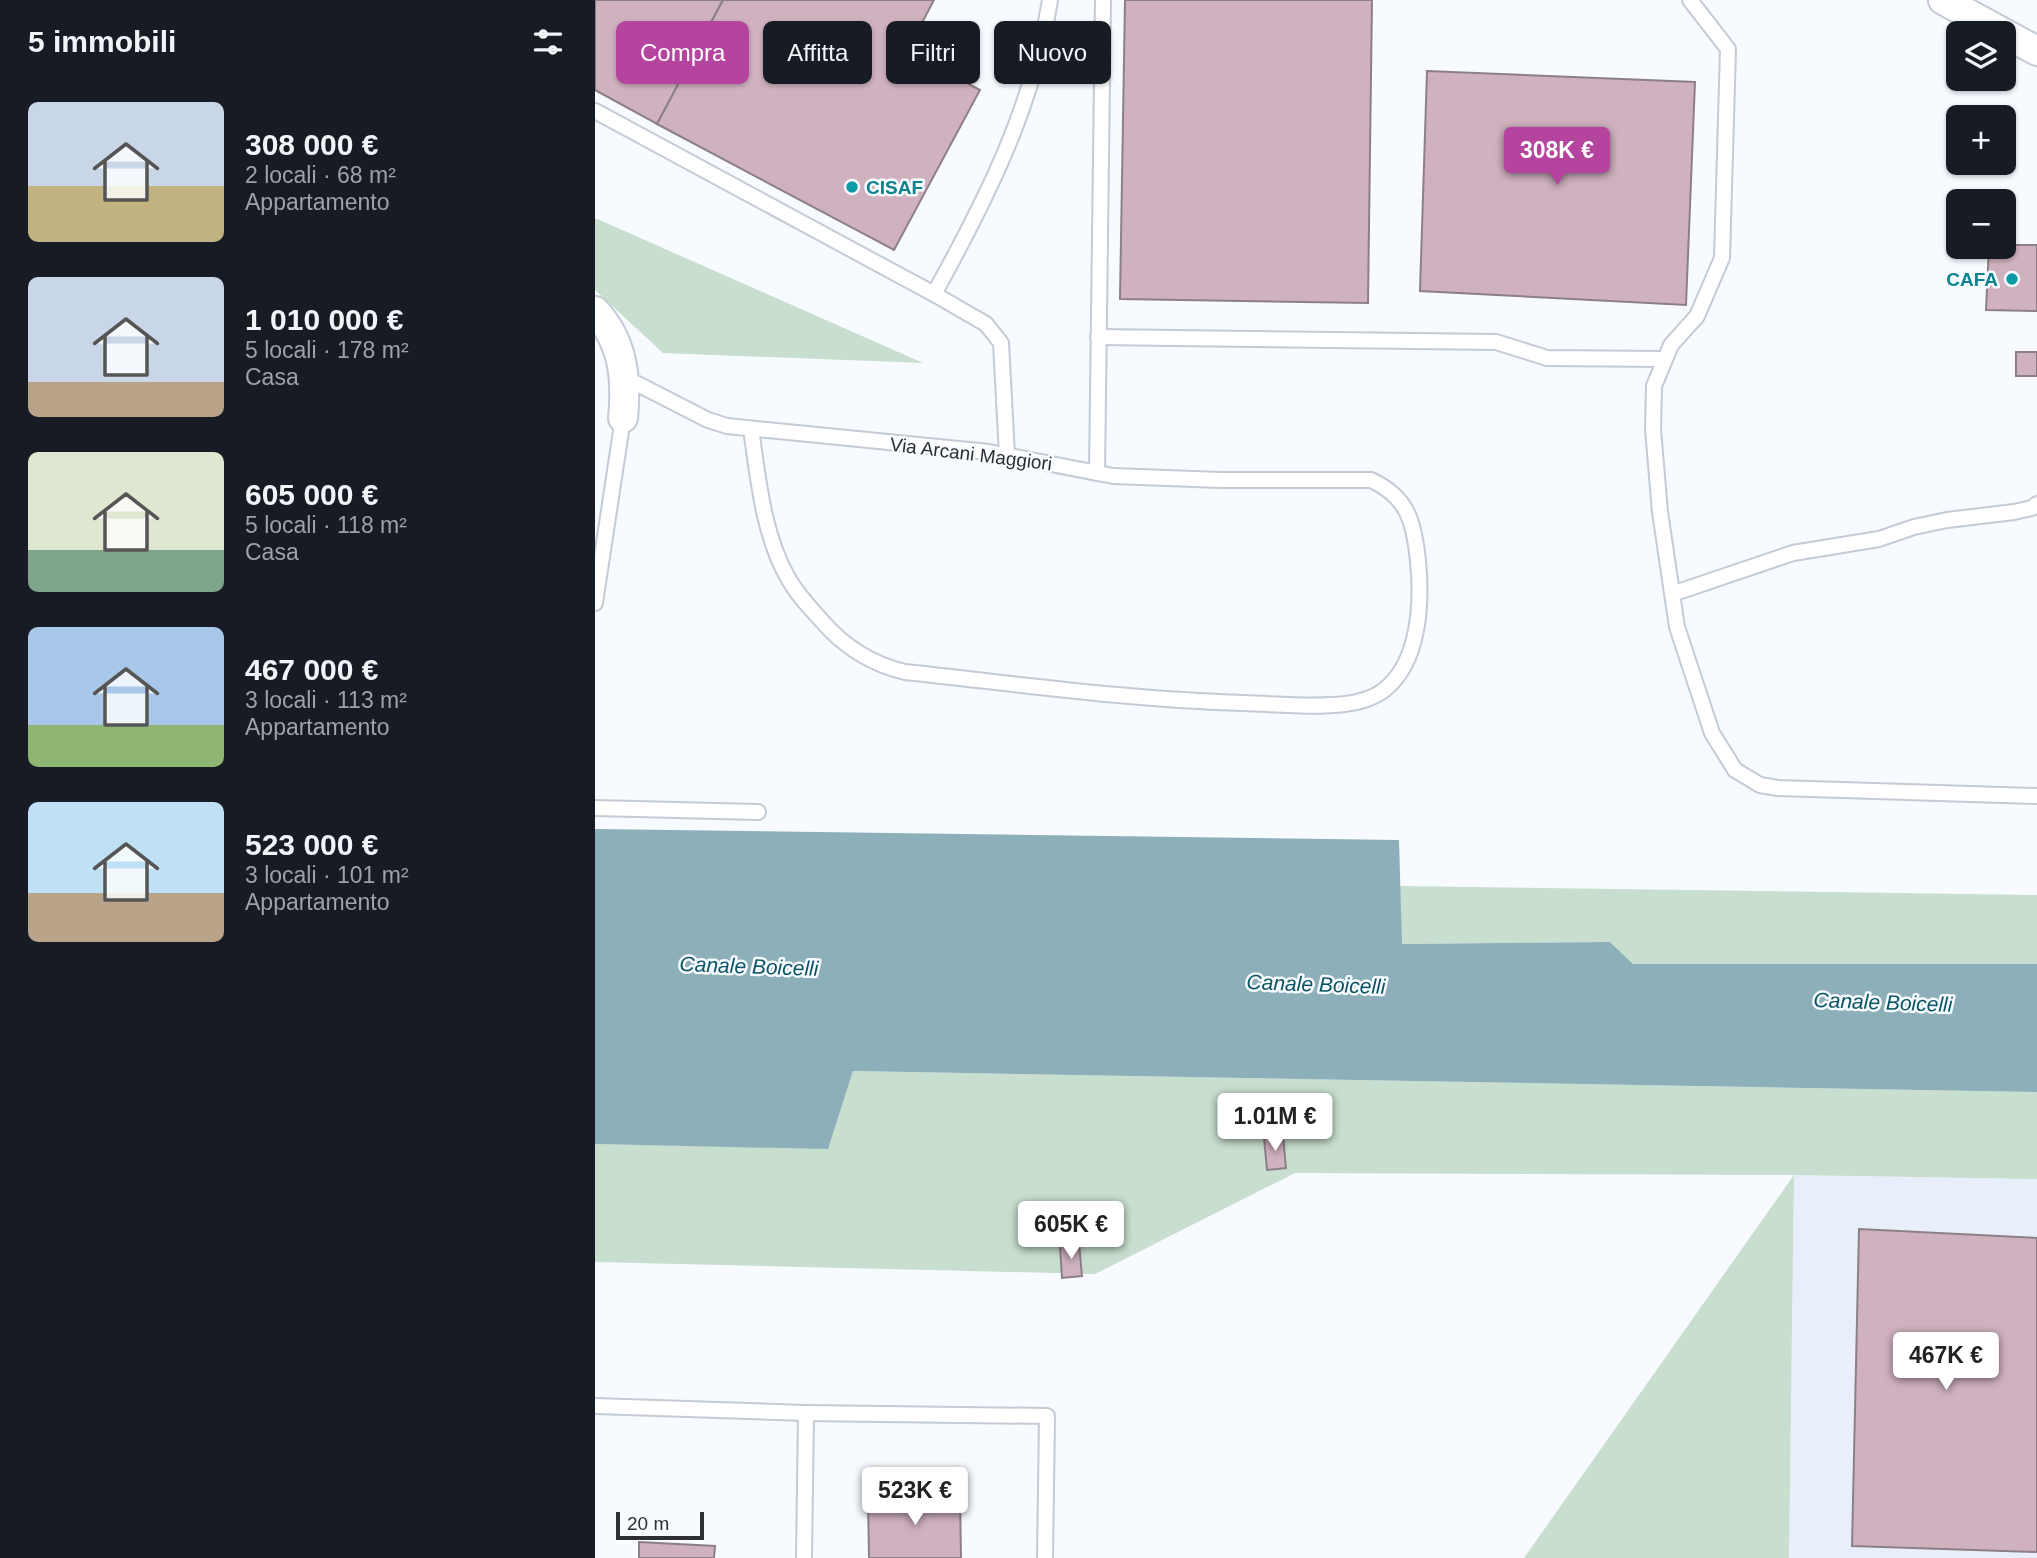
<!DOCTYPE html>
<html lang="it">
<meta charset="utf-8">
<style>
:root{--surface:#171b24;--page:#20242c;--text:#f1f3f6;--muted:#9ea1a6;--accent:#b5449f}
body{margin:0;font-family:Arial,sans-serif;background:var(--page);color:var(--text);height:100vh;display:flex;flex-direction:column;font-size:26px;white-space:nowrap}
*{box-sizing:border-box;margin:0}
p{font-size:23px;color:var(--muted)}
.icon{flex:none;width:38px;height:38px;fill:none;stroke:currentColor;stroke-width:2;stroke-linecap:round;stroke-linejoin:round}
.map{position:relative;flex:1;overflow:hidden}
.drawer{display:flex;flex-direction:column;background:var(--surface);width:595px}
.drawer>*{flex:none}
.banner{position:absolute;left:21px;top:21px;width:665px;height:63px;display:flex;gap:14px}
.controls{position:absolute;left:1351px;top:21px;display:grid;gap:14px}
.controls a{display:grid;place-items:center;width:70px;height:70px;border-radius:10px;background:var(--surface);box-shadow:0 2px 5px #0004;font-size:35px}
.scale{position:absolute;left:21px;bottom:18px;width:88px;box-sizing:border-box;padding-left:7px;border:4px solid #2d2f34;border-top:0;font-size:19px;line-height:24px;white-space:nowrap;color:#2d2f34;-webkit-text-stroke:5px #f7fafe;paint-order:stroke}
.price{position:absolute;translate:-50% -60px;padding:0 16px;border-radius:7px;background:#fff;color:#222;font-size:23px;line-height:46px;filter:drop-shadow(0 2px 4px #0008)}
.price::after{content:'';position:absolute;left:50%;top:42px;width:21px;height:16px;margin-left:-10px;background:inherit;clip-path:polygon(0 0,100% 0,50% 100%)}
.price.selected{background:var(--accent);color:#fff}
ul{padding:0;list-style:none}
li{display:flex;align-items:center;gap:21px;height:175px;padding:0 28px}
li span{display:grid;place-items:center;flex:none;width:196px;height:140px;border-radius:10px;color:#555}
li>.icon{margin-inline-start:auto}
span .icon{width:84px;height:84px;fill:#fffc;stroke-width:1}
li b{font-size:30px}
h2{display:flex;justify-content:space-between;align-items:center;height:84px;padding:0 28px;font-size:30px}
.chip{padding:0 24px;border-radius:10px;background:var(--surface);box-shadow:0 2px 5px #0004;font-size:24px;line-height:63px}
.chip.selected{background:var(--accent);color:#fff}
main{display:flex;flex:1;min-height:0}
.map>svg:first-child{display:block}
.built{fill:#e9effa}
.green{fill:#c8dece}
.water{fill:#8cafb9}
.building{fill:#d0b1c0;stroke:#8c8086;stroke-width:2}
.lines{fill:none;stroke-linecap:round;stroke-linejoin:round}
.service-casing{stroke:#c4cbd5;stroke-width:18}
.minor-casing{stroke:#c4cbd5;stroke-width:32}
.service{stroke:#fff;stroke-width:14}
.minor{stroke:#fff;stroke-width:28}
.culture-dot{fill:#0f9aa8;stroke:#f7fafe;stroke-width:2.5}
.labels{text-anchor:middle;dominant-baseline:central;stroke-width:5;stroke-linejoin:round;paint-order:stroke}
.culture-label{font-size:19px;font-weight:bold;fill:#0d838f;stroke:#f7fafe;text-anchor:start}
.street-label{font-size:19px;fill:#2d2f34;stroke:#f7fafe}
.water-label{font-size:21px;font-style:italic;fill:#085464;stroke:#f7fafe}
</style>
<main>
<section class="drawer">
<h2>5 immobili<svg class="icon" aria-label="filters" viewBox="0 0 24 24"><path d="M4 7h16M4 17h16"/><circle cx="9" cy="7" r="2"/><circle cx="15" cy="17" r="2"/></svg></h2>
<ul>
<li><span style="background:linear-gradient(#c9d6e8 60%,#c2b280 0)"><svg class="icon" aria-label="home" viewBox="0 0 24 24"><path d="M3 11l9-7 9 7M6 9v11h12V9"/></svg></span><div><b>308 000 €</b><p>2 locali · 68 m²</p><p>Appartamento</p></div></li>
<li><span style="background:linear-gradient(#c9d6e8 75%,#b9a48a 0)"><svg class="icon" aria-label="home" viewBox="0 0 24 24"><path d="M3 11l9-7 9 7M6 9v11h12V9"/></svg></span><div><b>1 010 000 €</b><p>5 locali · 178 m²</p><p>Casa</p></div></li>
<li><span style="background:linear-gradient(#dfe7d0 70%,#7fa58c 0)"><svg class="icon" aria-label="home" viewBox="0 0 24 24"><path d="M3 11l9-7 9 7M6 9v11h12V9"/></svg></span><div><b>605 000 €</b><p>5 locali · 118 m²</p><p>Casa</p></div></li>
<li><span style="background:linear-gradient(#a9c7e8 70%,#8fb573 0)"><svg class="icon" aria-label="home" viewBox="0 0 24 24"><path d="M3 11l9-7 9 7M6 9v11h12V9"/></svg></span><div><b>467 000 €</b><p>3 locali · 113 m²</p><p>Appartamento</p></div></li>
<li><span style="background:linear-gradient(#bfe0f5 65%,#b9a48a 0)"><svg class="icon" aria-label="home" viewBox="0 0 24 24"><path d="M3 11l9-7 9 7M6 9v11h12V9"/></svg></span><div><b>523 000 €</b><p>3 locali · 101 m²</p><p>Appartamento</p></div></li>
</ul>
</section>
<div class="map">
<svg width="1442" height="1558" viewBox="0 0 1442 1558">
<rect width="100%" height="100%" fill="#f7fafe"/>
<polygon class="built" points="1199,1175 1442,1179 1442,1558 1194,1558"/>
<g class="green">
<polygon points="0,218 328,363 68,353 0,290"/>
<polygon points="805,886 1442,895 1442,964 1038,964 1015,942 806,944"/>
<polygon points="258,1071 1442,1092 1442,1179 1199,1175 1194,1558 929,1558 1199,1175 700,1173 500,1274 0,1262 0,1144 233,1148"/>
</g>
<polygon class="water" points="0,829 804,840 807,944 1015,942 1038,964 1442,964 1442,1092 258,1071 233,1149 0,1144"/>
<g class="building">
<polygon points="0,0 128,0 62,124 0,90"/>
<polygon points="128,0 339,0 312,51 385,90 299,250 62,124"/>
<polygon points="530,0 777,0 773,303 525,299"/>
<polygon points="832,71 1100,82 1091,305 825,291"/>
<polygon points="1409,245 1442,245 1442,311 1391,310 1394,247"/>
<rect x="1421" y="352" width="21" height="24"/>
<polygon points="688,1136 691,1168 672,1170 669,1138"/>
<polygon points="1264,1229 1442,1238 1442,1552 1257,1546"/>
<polygon points="484,1244 487,1276 467,1278 465,1246"/>
<polygon points="365,1495 366,1558 274,1558 273,1497"/>
<polygon points="44,1542 120,1546 119,1558 44,1558"/>
</g>
<g class="lines">
<defs>
<g id="service">
<polyline points="1095,0 1133,49 1127,258 1102,316 1076,345 1059,386 1058,429 1065,512 1082,627 1117,733 1140,770 1165,785 1183,788 1442,796"/>
<path d="M0 111 339 294C391 200 438 107 455 0"/>
<polyline points="339,294 391,324 406,343 412,455"/>
<polyline points="503,337 901,342 952,358 1069,359"/>
<path d="M29 377 113 420 132 426 394 452 518 476 626 480H776C813 497 819 522 823 561 827 602 825 662 789 690 779 698 762 703 750 704 717 708 682 704 649 703 536 700 423 684 310 672 276 664 249 647 226 620 214 607 202 594 193 578 168 535 163 477 156 429"/>
<polyline points="502,473 508,0"/>
<polyline points="1077,594 1198,553 1284,539 1319,527 1352,520 1419,512 1437,508 1442,504"/>
<polyline points="0,603 28,418"/>
<polyline points="0,808 163,812"/>
<polyline points="0,1406 211,1413"/>
<polyline points="209,1558 211,1413 452,1416 450,1558"/>
</g>
<g id="minor">
<polyline points="1348,0 1442,51"/>
<path d="M0 311C28 342 32 377 28 418"/>
</g>
</defs>
<use href="#service" class="service-casing"/>
<use href="#minor" class="minor-casing"/>
<use href="#service" class="service"/>
<use href="#minor" class="minor"/>
</g>
<g class="culture-dot">
<circle cx="257" cy="187" r="7"/>
<circle cx="1417" cy="279" r="7"/>
</g>
<g class="labels">
<g class="culture-label">
<text x="271" y="187">CISAF</text>
<text x="1403" y="279" text-anchor="end">CAFA</text>
</g>
<g class="street-label">
<text transform="translate(376 454) rotate(7)">Via Arcani Maggiori</text>
</g>
<g class="water-label">
<text transform="translate(154 966) rotate(2)">Canale Boicelli</text>
<text transform="translate(721 984) rotate(2)">Canale Boicelli</text>
<text transform="translate(1288 1002) rotate(2)">Canale Boicelli</text>
</g>
</g>
</svg>
<div class="controls">
<a><svg class="icon" aria-label="layers" viewBox="0 0 24 24"><path d="M12 4l9 5-9 5-9-5zM3 14l9 5 9-5"/></svg></a>
<a>+</a>
<a>−</a>
</div>
<div class="scale">20 m</div>
<b class="price selected" style="left:962px;top:187px">308K €</b>
<b class="price" style="left:680px;top:1153px">1.01M €</b>
<b class="price" style="left:476px;top:1261px">605K €</b>
<b class="price" style="left:1351px;top:1392px">467K €</b>
<b class="price" style="left:320px;top:1527px">523K €</b>
<div class="banner">
<a class="chip selected">Compra</a>
<a class="chip">Affitta</a>
<a class="chip">Filtri</a>
<a class="chip">Nuovo</a>
</div>
</div>
</main>
